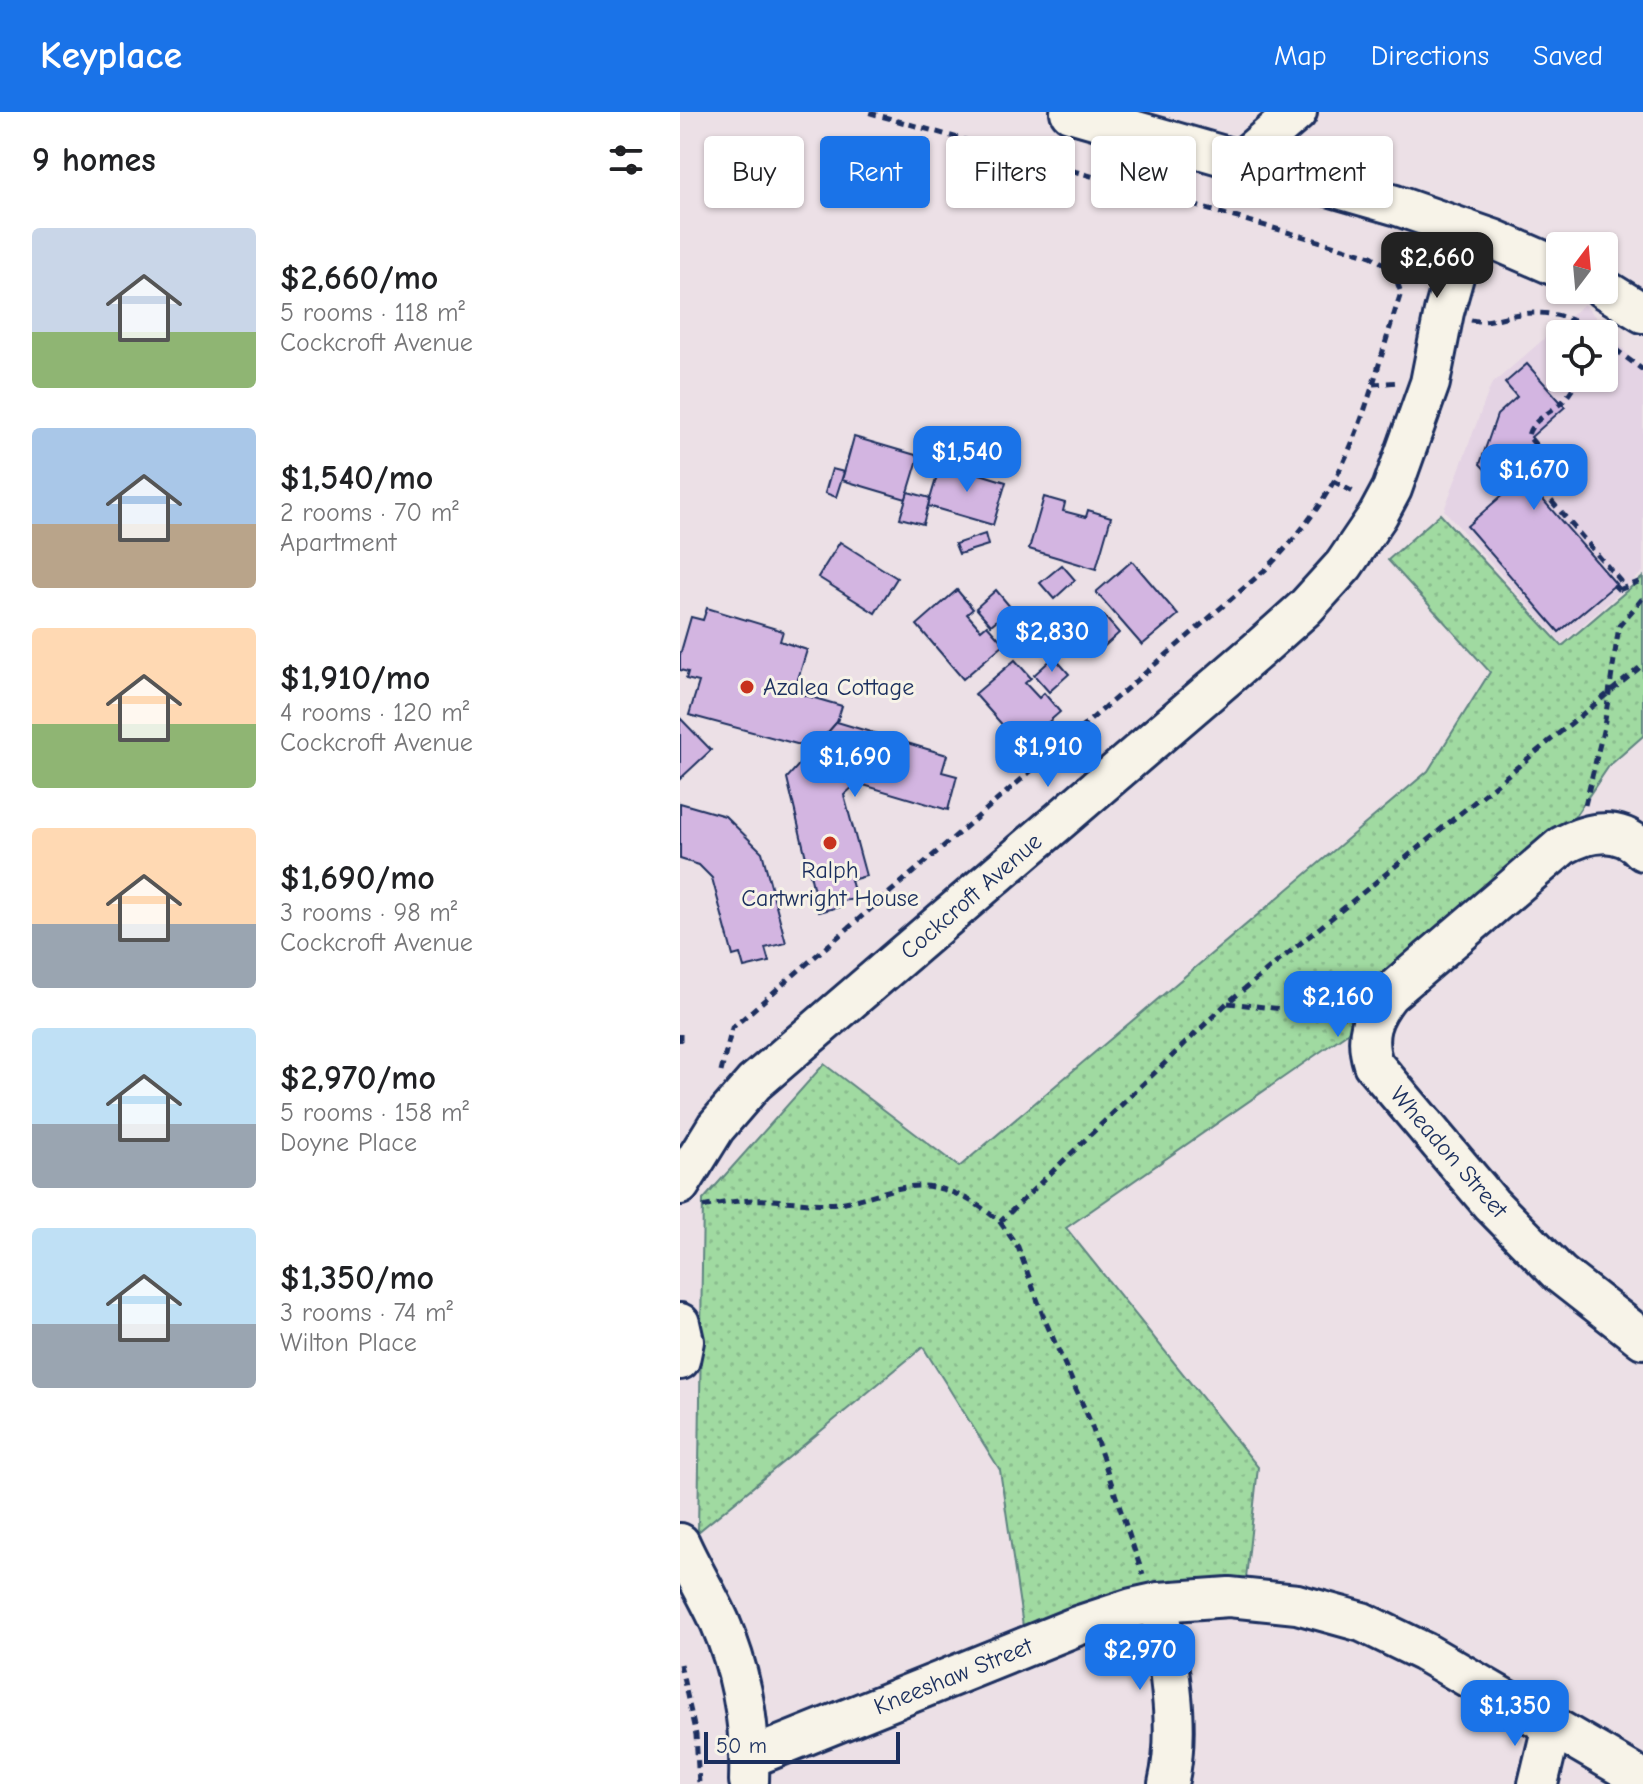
<!DOCTYPE html>
<meta charset="utf-8">
<style>
:root{--surface:#fff;--page:#f2f2f2;--text:#202124;--muted:#757577;--accent:#1a73e8}
body{margin:0;font-family:"Comic Neue",sans-serif;background:var(--page);color:var(--text);height:100vh;display:flex;flex-direction:column;font-size:30px;white-space:nowrap}
*{box-sizing:border-box;margin:0}
p{font-size:26px;color:var(--muted)}
.icon{flex:none;width:44px;height:44px;fill:none;stroke:currentColor;stroke-width:2;stroke-linecap:round;stroke-linejoin:round}
.map{position:relative;flex:1;overflow:hidden}
.panel{display:flex;flex-direction:column;background:var(--surface);width:680px}
.panel>*{flex:none}
.banner{position:absolute;left:24px;top:24px;width:760px;height:72px;display:flex;gap:16px}
.needle{width:52px;rotate:16deg}
.buttons{position:absolute;left:866px;top:120px;display:grid;gap:16px}
.buttons a{display:grid;place-items:center;width:72px;height:72px;border-radius:8px;background:var(--surface);box-shadow:0 2px 6px #0004;font-size:40px}
.scale{position:absolute;left:24px;bottom:20px;width:196px;box-sizing:border-box;padding-left:8px;border:4px solid #1b2f5e;border-top:0;font-size:22px;line-height:28px;white-space:nowrap;color:#1b2f5e;-webkit-text-stroke:6px #f7f3e8;paint-order:stroke}
.price{position:absolute;translate:-50% -68px;padding:0 18px;border-radius:16px;background:var(--accent);color:#fff;font-size:26px;line-height:52px;filter:drop-shadow(0 2px 4px #0008)}
.price::after{content:'';position:absolute;left:50%;top:48px;width:24px;height:18px;margin-left:-12px;background:inherit;clip-path:polygon(0 0,100% 0,50% 100%)}
.price.on{background:#222;color:#fff}
ul{padding:0;list-style:none}
li{display:flex;align-items:center;gap:24px;height:200px;padding:0 32px}
li span{display:grid;place-items:center;flex:none;width:224px;height:160px;border-radius:8px;color:#555}
li>.icon{margin-inline-start:auto}
span .icon{width:96px;height:96px;fill:#fffc;stroke-width:1}
li b{font-size:34px}
h2{display:flex;justify-content:space-between;align-items:center;height:96px;padding:0 32px;font-size:34px}
.tag{padding:0 28px;border-radius:8px;background:var(--surface);box-shadow:0 2px 6px #0004;font-size:28px;line-height:72px}
.tag.on{background:var(--accent);color:#fff}
header{display:flex;align-items:center;gap:48px;box-sizing:border-box;height:112px;padding:0 40px;background:var(--accent);color:#fff}
header strong{font-size:38px}
nav{display:flex;gap:44px;margin-inline-start:auto;font-size:28px}
main{display:flex;flex:1;min-height:0}
.map>svg:first-child{display:block}
.built{fill:#e4d3e4;fill-rule:evenodd}
.green{fill:url(#green-dots);stroke:#5e8480;stroke-width:2}
.building{fill:#d3b5e1;stroke:#1b2f5e;stroke-width:2}
.lines{fill:none;stroke-linecap:round;stroke-linejoin:round}
.minor-casing{stroke:#1b2f5e;stroke-width:44}
.path{stroke:#1b2f5e;stroke-width:5;stroke-dasharray:8 6;stroke-linecap:butt}
.minor{stroke:#f7f3e8;stroke-width:38}
.poi-dot{fill:#c8321e;stroke:#f7f3e8;stroke-width:3}
.labels{text-anchor:middle;dominant-baseline:central;stroke-width:6;stroke-linejoin:round;paint-order:stroke}
.poi-label{font-size:24px;fill:#1b2f5e;stroke:#f7f3e8;text-anchor:start}
.street-label{font-size:24px;fill:#1b2f5e;stroke:#f7f3e8}
</style>
<header>
<strong>Keyplace</strong>
<nav><a>Map</a><a>Directions</a><a>Saved</a></nav>
</header>
<main>
<section class="panel">
<h2>9 homes<svg class="icon" aria-label="filters" viewBox="0 0 24 24"><path d="M4 7h16M4 17h16"/><circle cx="9" cy="7" r="2"/><circle cx="15" cy="17" r="2"/></svg></h2>
<ul>
<li><span style="background:linear-gradient(#c9d6e8 65%,#8fb573 0)"><svg class="icon" aria-label="home" viewBox="0 0 24 24"><path d="M3 11l9-7 9 7M6 9v11h12V9"/></svg></span><div><b>$2,660/mo</b><p>5 rooms · 118 m²</p><p>Cockcroft Avenue</p></div></li>
<li><span style="background:linear-gradient(#a9c7e8 60%,#b9a48a 0)"><svg class="icon" aria-label="home" viewBox="0 0 24 24"><path d="M3 11l9-7 9 7M6 9v11h12V9"/></svg></span><div><b>$1,540/mo</b><p>2 rooms · 70 m²</p><p>Apartment</p></div></li>
<li><span style="background:linear-gradient(#ffd9b3 60%,#8fb573 0)"><svg class="icon" aria-label="home" viewBox="0 0 24 24"><path d="M3 11l9-7 9 7M6 9v11h12V9"/></svg></span><div><b>$1,910/mo</b><p>4 rooms · 120 m²</p><p>Cockcroft Avenue</p></div></li>
<li><span style="background:linear-gradient(#ffd9b3 60%,#9aa5b1 0)"><svg class="icon" aria-label="home" viewBox="0 0 24 24"><path d="M3 11l9-7 9 7M6 9v11h12V9"/></svg></span><div><b>$1,690/mo</b><p>3 rooms · 98 m²</p><p>Cockcroft Avenue</p></div></li>
<li><span style="background:linear-gradient(#bfe0f5 60%,#9aa5b1 0)"><svg class="icon" aria-label="home" viewBox="0 0 24 24"><path d="M3 11l9-7 9 7M6 9v11h12V9"/></svg></span><div><b>$2,970/mo</b><p>5 rooms · 158 m²</p><p>Doyne Place</p></div></li>
<li><span style="background:linear-gradient(#bfe0f5 60%,#9aa5b1 0)"><svg class="icon" aria-label="home" viewBox="0 0 24 24"><path d="M3 11l9-7 9 7M6 9v11h12V9"/></svg></span><div><b>$1,350/mo</b><p>3 rooms · 74 m²</p><p>Wilton Place</p></div></li>
</ul>
</section>
<div class="map">
<svg width="963" height="1672" viewBox="0 0 963 1672">
<defs>
<pattern id="green-dots" width="8" height="8" patternUnits="userSpaceOnUse" patternTransform="scale(2)"><rect width="8" height="8" fill="#a0daa1"/><path d="M2 2h.1M6 6h.1" fill="none" stroke="#89bb8d" stroke-width="1.8" stroke-linecap="round"/></pattern>
</defs>
<rect width="100%" height="100%" fill="#ece0e6"/>
<filter id="ink" filterUnits="userSpaceOnUse"><feTurbulence type="fractalNoise" baseFrequency=".0125" numOctaves="2"/><feDisplacementMap in="SourceGraphic" scale="16" xChannelSelector="R" yChannelSelector="G"/><feConvolveMatrix kernelMatrix="1 2 1 2 8 2 1 2 1" color-interpolation-filters="sRGB"/></filter>
<g filter="url(#ink)">
<path class="built" d="M904 192 963 260V460L882 531 764 398 811 273ZM880 222H924V266H880Z"/>
<polygon class="green" points="760,402 882,534 963,465 963,624 929,654 887,716 666,922 386,1116 578,1355 565,1476 345,1528 320,1358 243,1235 18,1420 23,1088 144,952 279,1055 748,659 810,560 708,448"/>
<g class="building">
<polygon points="847,252 885,295 851,325 875,353 851,374 936,472 879,520 787,414 826,380 800,352 817,303 837,285 825,271"/>
<polygon points="174,325 239,344 226,387 162,368"/>
<polygon points="261,350 326,370 313,413 248,394"/>
<polygon points="152,357 164,360 156,385 145,381"/>
<polygon points="228,380 250,386 243,412 220,406"/>
<polygon points="364,385 385,391 383,399 406,405 408,398 431,405 416,457 349,437"/>
<polygon points="305,422 308,433 279,442 275,432"/>
<polygon points="160,430 217,466 195,501 138,465"/>
<polygon points="452,449 498,503 462,533 416,480"/>
<polygon points="382,453 395,468 374,487 360,471"/>
<polygon points="277,478 293,497 287,502 301,518 307,513 324,532 283,567 237,513"/>
<polygon points="316,478 331,496 311,513 296,496"/>
<polygon points="27,496 103,519 100,529 127,538 114,580 162,594 157,610 125,647 128,635 9,603 19,570 6,567 8,560 0,558 0,543 11,505 23,508"/>
<polygon points="424,504 439,521 418,540 402,522"/>
<polygon points="374,545 389,562 369,580 354,563"/>
<polygon points="335,548 351,566 345,571 359,586 364,581 380,600 341,634 295,582"/>
<polygon points="0,606 31,638 0,667"/>
<polygon points="157,610 267,643 262,660 277,664 268,698 177,671 164,683 186,764 171,768 176,787 162,789 163,794 139,800 107,666"/>
<polygon points="0,691 45,704 82,740 106,831 85,836 89,850 64,856 60,842 53,844 32,766 19,753 0,747"/>
</g>
<g class="lines">
<defs>
<g id="minor">
<polyline points="390,0 715,93 813,127 880,156"/>
<polyline points="560,49 617,0"/>
<polyline points="924,177 963,201"/>
<path d="M963 739C940 713 909 719 882 734L709 882C691 905 684 923 693 952L811 1092 880 1162 963 1227"/>
<polyline points="0,1073 36,1015 74,971 577,539 625,496 664,453 698,403 712,377 750,271 764,200 787,118"/>
<polyline points="0,1211 4,1229 0,1248"/>
<path d="M0 1431C12 1458 28 1483 40 1510 62 1561 71 1614 69 1669"/>
<path d="M479 1490C487 1550 502 1612 488 1672"/>
<polyline points="70,1646 397,1514 452,1496 479,1490 549,1485 617,1492 682,1510 744,1540 963,1667"/>
<polyline points="858,1672 872,1614"/>
</g>
</defs>
<use href="#minor" class="minor-casing"/>
<g class="path">
<path d="M791 208C804 211 816 207 829 204 861 197 890 202 915 222"/>
<polyline points="924,229 963,258"/>
<polyline points="924,243 931,234"/>
<path d="M901 266C894 273 891 280 885 287 874 300 851 307 848 324L874 355 856 371 940 469 935 474 939 478"/>
<polyline points="693,272 720,270"/>
<polyline points="653,369 677,382"/>
<polyline points="939,478 963,468"/>
<polyline points="905,693 924,615 939,514 963,486"/>
<polyline points="548,891 665,904"/>
<polyline points="0,922 0,935"/>
<path d="M41 960 52 916 586 457C610 433 632 406 650 376 685 316 699 246 721 181 715 162 708 153 691 144L187 0"/>
<path d="M23 1095C45 1090 67 1087 90 1088 113 1089 134 1093 158 1091 186 1088 214 1073 243 1074 270 1075 300 1092 320 1110L547 891 963 553"/>
<polyline points="320,1110 338,1135 364,1206 410,1309 463,1463"/>
<polyline points="0,1552 16,1623 19,1672"/>
</g>
<use href="#minor" class="minor"/>
</g>
</g>
<g class="poi-dot">
<circle cx="67" cy="575" r="8"/>
<circle cx="150" cy="731" r="8"/>
</g>
<g class="labels">
<g class="poi-label">
<text x="83" y="575">Azalea Cottage</text>
<text x="150" y="758" text-anchor="middle">Ralph<tspan x="150" dy="28">Cartwright House</tspan></text>
</g>
<g class="street-label">
<text transform="translate(291 784) rotate(-41)">Cockcroft Avenue</text>
<text transform="translate(769 1040) rotate(49)">Wheadon Street</text>
<text transform="translate(273 1564) rotate(-22)">Kneeshaw Street</text>
</g>
</g>
</svg>
<div class="buttons">
<a><svg class="needle" viewBox="-14 -14 28 28"><path d="M0-13l5 13h-10z" fill="#e53935"/><path d="M0 13l5-13h-10z" fill="#757577"/></svg></a>
<a><svg class="icon" aria-label="locate" viewBox="0 0 24 24"><circle cx="12" cy="12" r="6"/><path d="M12 2v4M12 18v4M2 12h4M18 12h4"/></svg></a>
</div>
<div class="scale">50 m</div>
<b class="price on" style="left:757px;top:188px">$2,660</b>
<b class="price" style="left:287px;top:382px">$1,540</b>
<b class="price" style="left:854px;top:400px">$1,670</b>
<b class="price" style="left:372px;top:562px">$2,830</b>
<b class="price" style="left:368px;top:677px">$1,910</b>
<b class="price" style="left:175px;top:687px">$1,690</b>
<b class="price" style="left:658px;top:927px">$2,160</b>
<b class="price" style="left:460px;top:1580px">$2,970</b>
<b class="price" style="left:835px;top:1636px">$1,350</b>
<div class="banner">
<a class="tag">Buy</a>
<a class="tag on">Rent</a>
<a class="tag">Filters</a>
<a class="tag">New</a>
<a class="tag">Apartment</a>
</div>
</div>
</main>
